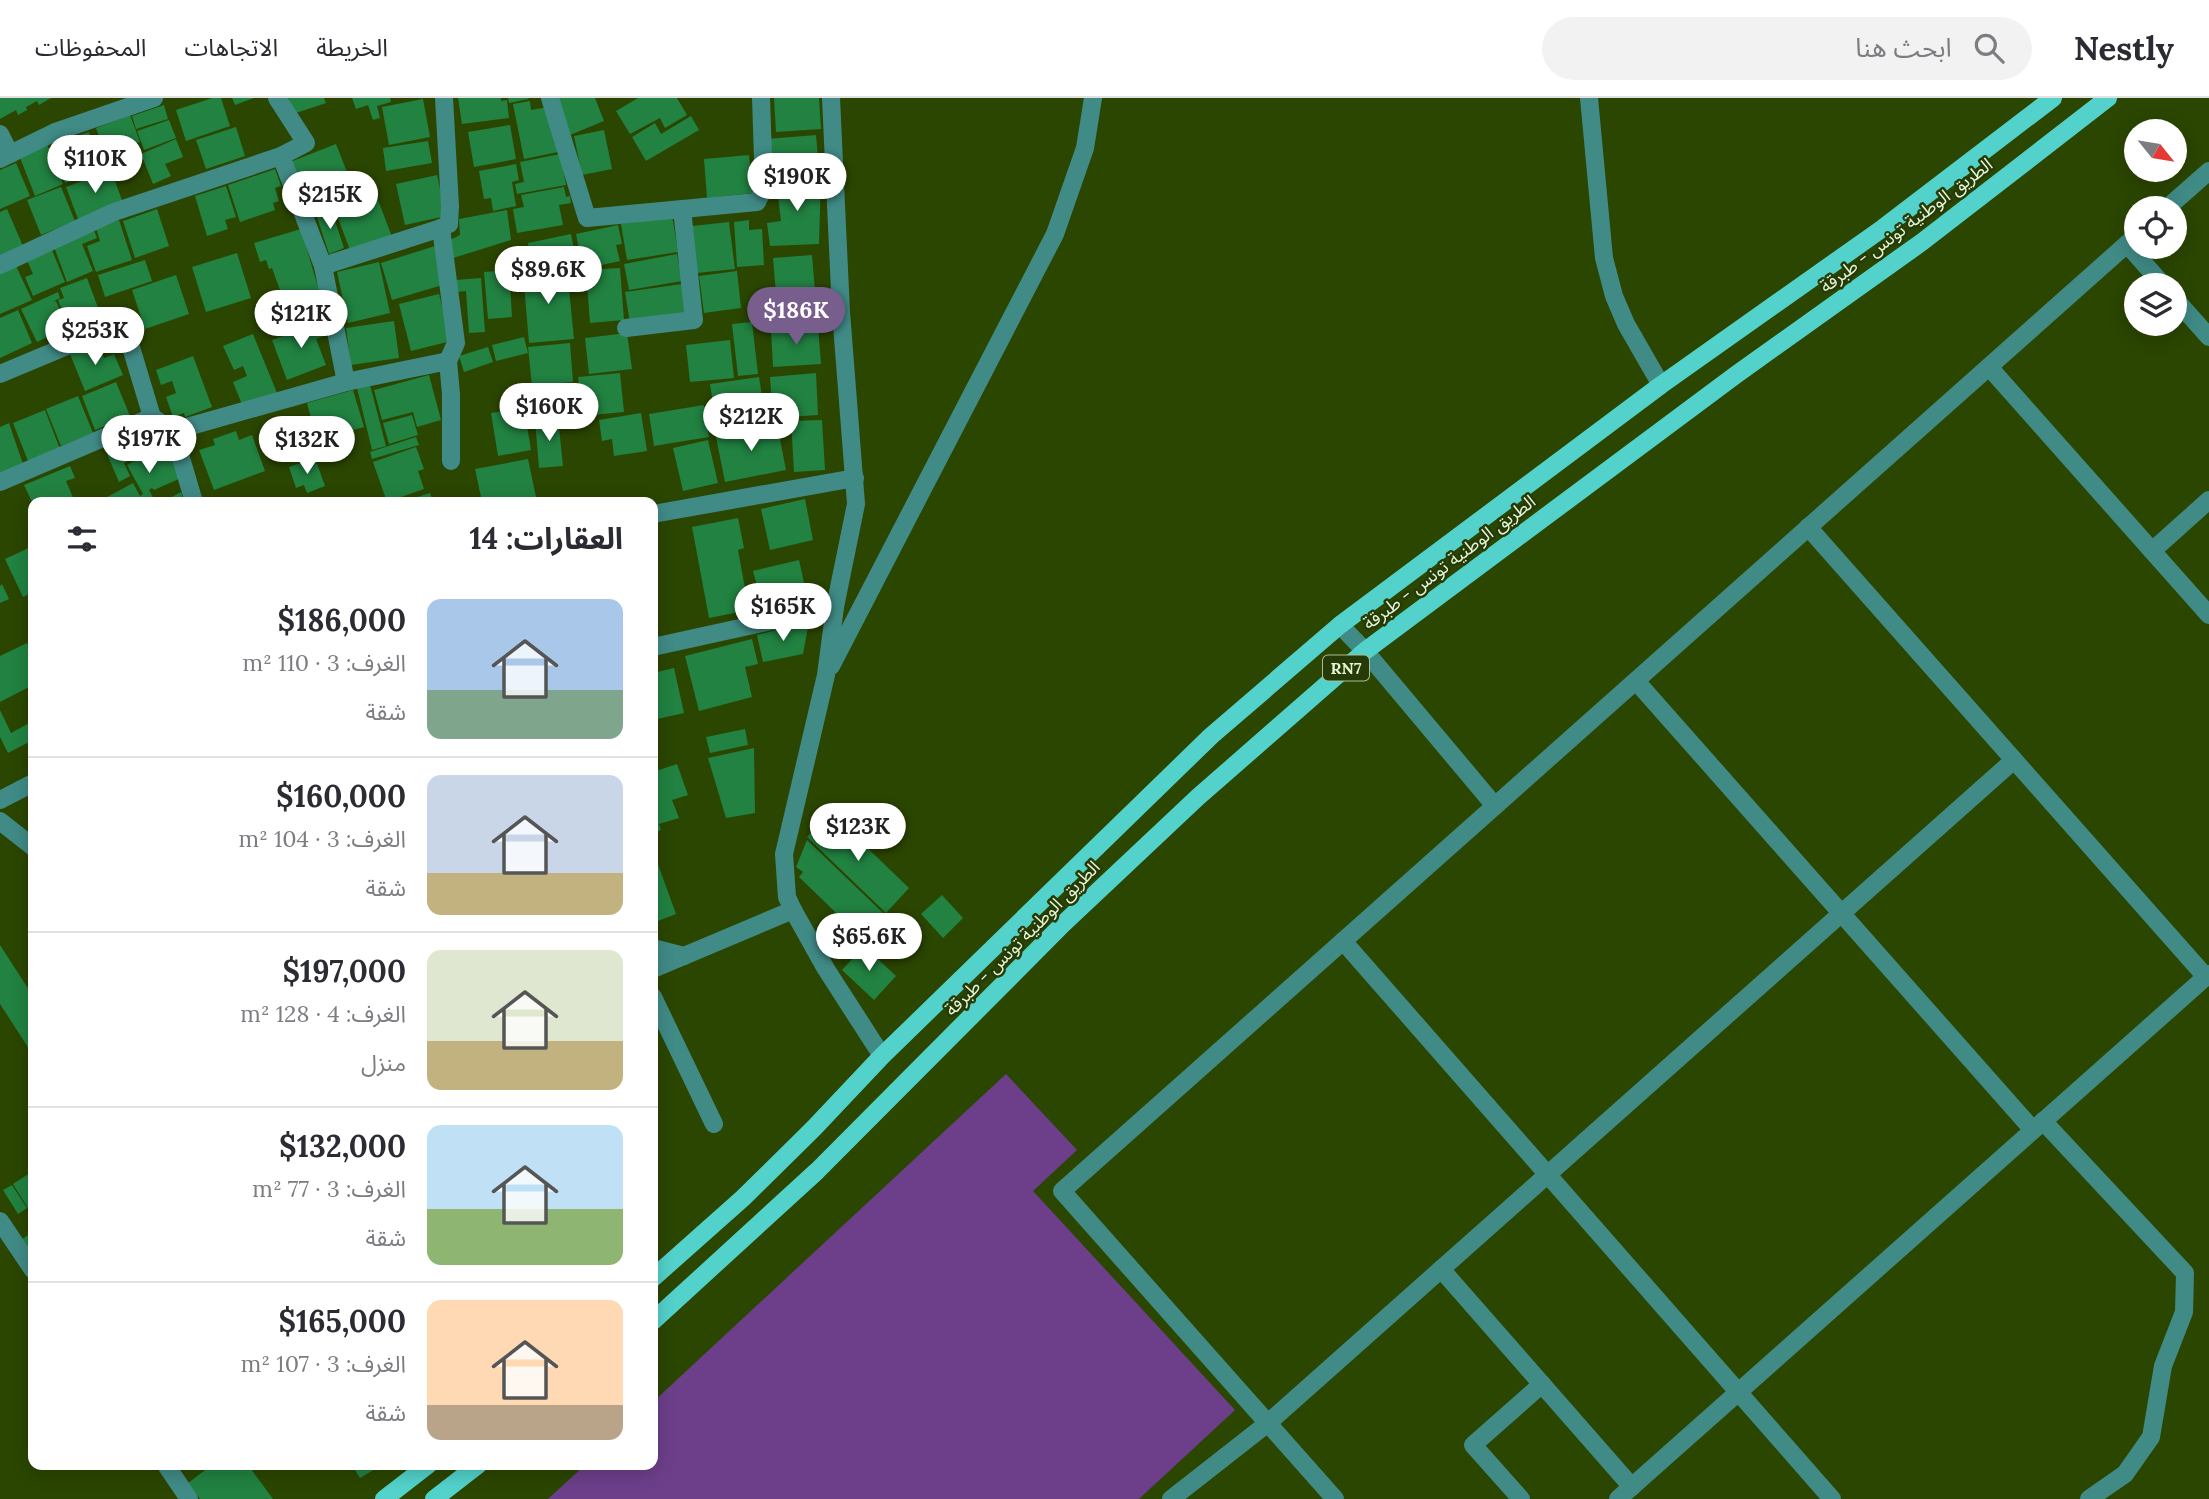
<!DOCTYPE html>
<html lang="ar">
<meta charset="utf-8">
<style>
:root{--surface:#fff;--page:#f2f2f3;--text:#2b2b33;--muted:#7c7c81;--line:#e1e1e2;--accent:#775e8d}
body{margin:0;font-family:Lora,"Noto Sans Arabic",serif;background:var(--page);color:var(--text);direction:rtl;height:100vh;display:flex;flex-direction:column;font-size:26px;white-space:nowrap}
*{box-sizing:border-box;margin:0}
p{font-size:23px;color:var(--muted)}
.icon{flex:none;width:38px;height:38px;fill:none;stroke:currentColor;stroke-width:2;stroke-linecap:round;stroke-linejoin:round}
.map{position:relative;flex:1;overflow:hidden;direction:ltr}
.drawer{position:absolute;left:28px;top:399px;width:630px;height:973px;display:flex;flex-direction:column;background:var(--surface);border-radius:14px;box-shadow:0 4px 18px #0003;direction:rtl}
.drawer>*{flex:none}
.needle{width:46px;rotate:120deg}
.controls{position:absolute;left:2124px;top:21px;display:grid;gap:14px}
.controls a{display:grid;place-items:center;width:63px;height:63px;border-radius:50%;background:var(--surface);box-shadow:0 4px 18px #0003;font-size:35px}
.price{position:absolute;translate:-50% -60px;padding:0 16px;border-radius:24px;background:#fff;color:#222;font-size:23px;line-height:46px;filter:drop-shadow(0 2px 4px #0008)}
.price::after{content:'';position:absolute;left:50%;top:42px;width:21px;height:16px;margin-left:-10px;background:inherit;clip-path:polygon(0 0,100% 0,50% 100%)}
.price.on{background:var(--accent);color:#fff}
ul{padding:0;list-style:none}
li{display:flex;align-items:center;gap:21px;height:175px;padding:0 35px}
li+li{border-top:2px solid var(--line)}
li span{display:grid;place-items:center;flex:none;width:196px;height:140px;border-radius:14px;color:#555}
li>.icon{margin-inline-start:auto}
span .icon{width:84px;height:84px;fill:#fffc;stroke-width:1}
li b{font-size:30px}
h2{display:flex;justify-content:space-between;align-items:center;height:84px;padding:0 35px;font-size:30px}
header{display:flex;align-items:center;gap:42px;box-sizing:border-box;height:98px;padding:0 35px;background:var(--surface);border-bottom:2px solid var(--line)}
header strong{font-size:33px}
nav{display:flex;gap:38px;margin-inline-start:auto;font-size:24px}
.search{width:490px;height:63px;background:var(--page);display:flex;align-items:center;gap:18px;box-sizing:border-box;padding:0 24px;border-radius:38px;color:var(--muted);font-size:26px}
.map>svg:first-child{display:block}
.green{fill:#6d3f8b}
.building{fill:#218241}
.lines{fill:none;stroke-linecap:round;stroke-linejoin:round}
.minor{stroke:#408b86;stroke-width:18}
.major{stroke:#52d2cb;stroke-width:18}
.labels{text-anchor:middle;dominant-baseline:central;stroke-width:5;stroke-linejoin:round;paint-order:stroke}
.shield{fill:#253a07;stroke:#aabd95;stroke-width:2}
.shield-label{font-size:16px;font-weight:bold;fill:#e3f5d2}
.street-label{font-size:18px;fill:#e3f5d2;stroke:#253a07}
</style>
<header>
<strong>Nestly</strong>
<div class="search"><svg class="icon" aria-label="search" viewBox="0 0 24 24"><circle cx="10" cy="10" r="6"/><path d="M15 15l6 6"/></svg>ابحث هنا</div>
<nav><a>الخريطة</a><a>الاتجاهات</a><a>المحفوظات</a></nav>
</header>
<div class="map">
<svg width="2209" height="1401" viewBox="0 0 2209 1401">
<rect width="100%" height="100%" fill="#2b4600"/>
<polygon class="green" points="1006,976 1077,1052 1033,1093 1235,1312 1139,1401 548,1401 585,1367 653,1367 653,1304"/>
<g class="building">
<polygon points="0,0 51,0 39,7 37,3 26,9 27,12 18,17 16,12 0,21"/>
<polygon points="212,0 221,0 230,28 186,43 176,12"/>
<polygon points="232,0 254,0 235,7"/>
<polygon points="288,0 324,0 326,5 293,16"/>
<polygon points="352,0 390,0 391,4 377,8 380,20 373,22 368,7 356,11"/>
<polygon points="458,0 501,0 501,3 507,2 509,20 462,26"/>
<polygon points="508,0 528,0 529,1 509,5"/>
<polygon points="556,0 595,0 604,23 570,37"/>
<polygon points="638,0 677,0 687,17 665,30 660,20 630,36 616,13"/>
<polygon points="774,0 819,0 821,31 776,34"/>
<polygon points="423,1 430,39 389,47 382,9"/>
<polygon points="530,3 531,12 549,9 558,54 524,61 513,6"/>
<polygon points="164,7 168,21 136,31 132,18"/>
<polygon points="130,17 140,44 127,48 132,61 110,69 96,30"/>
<polygon points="691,18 699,32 646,63 632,39 655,25 661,36"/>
<polygon points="169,22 176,40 144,52 137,33"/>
<polygon points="510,27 516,61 474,69 468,34"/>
<polygon points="236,29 245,58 206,71 196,42"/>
<polygon points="604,32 612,71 582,77 574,38"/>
<polygon points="89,34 102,72 65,85 51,47"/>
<polygon points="816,37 819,71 769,76 766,41"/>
<polygon points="176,41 183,59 165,66 171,78 153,86 141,56"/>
<polygon points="428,43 432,65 386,73 383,50"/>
<polygon points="47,46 63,86 35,98 19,57"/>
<polygon points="336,46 347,74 331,81 339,101 309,113 290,64"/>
<polygon points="560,56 566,87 517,96 515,86 524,84 520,64"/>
<polygon points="749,57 753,95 707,100 704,61"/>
<polygon points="16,65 30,98 0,111 0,72"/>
<polygon points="516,66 519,82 512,84 516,108 493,113 491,100 484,101 479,73"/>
<polygon points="275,71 281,88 275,90 279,103 273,105 275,112 240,124 228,87"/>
<polygon points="111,72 123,105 78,121 66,89"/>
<polygon points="437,77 446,118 405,127 396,86"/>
<polygon points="821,78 819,146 770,148 767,125 781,123 776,83"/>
<polygon points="226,88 236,119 225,122 228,131 207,138 195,98"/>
<polygon points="61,89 75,123 41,137 27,102"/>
<polygon points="564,89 566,99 570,98 571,105 559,107 563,127 517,135 513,111 524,109 521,97"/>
<polygon points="375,94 392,139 351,155 334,109"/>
<polygon points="7,111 23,148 0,158 0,114"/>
<polygon points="157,111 169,148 135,160 123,123"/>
<polygon points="331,111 344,150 329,156 316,116"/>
<polygon points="507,112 511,142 450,161 450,142 460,137 459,121"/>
<polygon points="672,117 678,154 627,162 621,126"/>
<polygon points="119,122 132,162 96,174 87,148 100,143 96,130"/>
<polygon points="749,122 749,132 762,131 764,167 737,169 734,124"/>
<polygon points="729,124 735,171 697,175 692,128"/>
<polygon points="618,127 622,146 616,147 620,163 583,171 576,136"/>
<polygon points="93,130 97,140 82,146 93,173 67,184 53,146"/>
<polygon points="301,131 320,196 285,206 272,170 269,171 266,162 260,164 254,145"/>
<polygon points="571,136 577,168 531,172 528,145"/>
<polygon points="50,147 65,184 33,198 25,179 33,176 25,158"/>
<polygon points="435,148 446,186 392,202 381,165"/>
<polygon points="237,155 251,200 206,214 192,169"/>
<polygon points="677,156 682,183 629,192 624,166"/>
<polygon points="812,157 815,193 776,196 773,160"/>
<polygon points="145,162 152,183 105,199 98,177"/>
<polygon points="379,164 390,215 348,225 337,174"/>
<polygon points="16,168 32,202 0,216 0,176"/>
<polygon points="620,170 624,222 590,225 586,172"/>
<polygon points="567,171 574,241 529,245 523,175"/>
<polygon points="509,172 512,219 488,221 484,174"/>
<polygon points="737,173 741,210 704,215 699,178"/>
<polygon points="176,177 189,216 145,231 132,192"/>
<polygon points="87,180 100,215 68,227 58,202 64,200 60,190"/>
<polygon points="481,180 485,234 469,235 466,193 456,194 456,182"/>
<polygon points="682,186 686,217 630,225 625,194"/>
<polygon points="58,194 60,200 52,204 56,203 62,217 48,224 52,233 46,236 47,239 37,244 21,211"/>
<polygon points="439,196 451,243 411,253 399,206"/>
<polygon points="18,212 32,245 0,260 0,220"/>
<polygon points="326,222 331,235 316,241 326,267 287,282 272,242"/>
<polygon points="394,223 399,260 351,267 346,230"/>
<polygon points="752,224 758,276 738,278 732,226"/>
<polygon points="818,229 821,266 773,269 771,232"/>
<polygon points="627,235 632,271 589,276 585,240"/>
<polygon points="253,236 277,295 243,309 233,284 247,278 243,268 234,272 223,248"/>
<polygon points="524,239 528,255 496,263 492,247"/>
<polygon points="730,242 734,280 690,284 686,247"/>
<polygon points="98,245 104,260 114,256 123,277 85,293 70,256"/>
<polygon points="570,245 573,284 532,288 528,249"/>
<polygon points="488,249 493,264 464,274 459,258"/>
<polygon points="193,258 212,309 185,319 184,315 173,319 166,299 176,295 172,283 161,287 156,272"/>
<polygon points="620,275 624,314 582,318 578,279"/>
<polygon points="816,275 818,317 773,320 770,279"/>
<polygon points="429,277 441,322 417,329 413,314 382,322 374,292"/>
<polygon points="759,279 765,318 716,325 710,286"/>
<polygon points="116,284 130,318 95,332 82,298"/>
<polygon points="370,287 386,348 372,352 357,290"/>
<polygon points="569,287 572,317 533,321 530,291"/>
<polygon points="353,292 364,329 317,342 307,305"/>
<polygon points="78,298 93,335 61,348 46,311"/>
<polygon points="704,307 709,339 654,348 649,316"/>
<polygon points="524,310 531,352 498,358 491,315"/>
<polygon points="45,312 60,351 28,363 13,325"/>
<polygon points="641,315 647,353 614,358 612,341 602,343 599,322"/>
<polygon points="412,317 418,337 389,346 383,325"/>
<polygon points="558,320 563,368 539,370 535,322"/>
<polygon points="822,322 825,372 794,374 791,323"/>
<polygon points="9,325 23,366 0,375 0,329"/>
<polygon points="777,326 786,372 725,384 716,339"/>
<polygon points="236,333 239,342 252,337 265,373 214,392 199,352 215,347 213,341"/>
<polygon points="416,339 419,347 372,361 370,354"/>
<polygon points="708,342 718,385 683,393 673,350"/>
<polygon points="137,343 144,354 124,365 130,378 119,384 107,356"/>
<polygon points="170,347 181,380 154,392 152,390 149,392 155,403 98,404 133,385 140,398 143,396 127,367 146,356 144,348"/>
<polygon points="416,349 424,371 418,373 424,391 387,404 373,364"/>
<polygon points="315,360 325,388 307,395 304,387 296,390 289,369"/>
<polygon points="528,361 537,404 482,404 475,371"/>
<polygon points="70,368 75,380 66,383 75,404 32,404 24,387"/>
<polygon points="181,394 184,404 163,404"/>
<polygon points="430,395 433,404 402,404"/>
<polygon points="805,401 813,442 770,452 761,411"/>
<polygon points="738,420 744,450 738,452 749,512 709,520 692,429"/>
<polygon points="33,448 33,494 23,499 5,461"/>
<polygon points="799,462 807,498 768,507 763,487 757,488 753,473"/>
<polygon points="2,486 9,501 0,505 0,488"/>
<polygon points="809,524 803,556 763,564 757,537"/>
<polygon points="752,541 758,566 745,569 752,599 699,613 685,558"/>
<polygon points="27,545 33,558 33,587 0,604 0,558"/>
<polygon points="674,570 684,615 653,622 653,575"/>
<polygon points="0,612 11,635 33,623 33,642 8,655 0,639"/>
<polygon points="745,631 748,647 710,655 706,639"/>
<polygon points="754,650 755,715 726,720 708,660"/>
<polygon points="677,666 688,697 672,702 679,720 659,726 661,732 653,735 653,674"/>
<polygon points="830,714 909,790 886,815 807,739"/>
<polygon points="807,742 883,815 858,836 799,779 803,774 796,769"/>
<polygon points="655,758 676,816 653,825 653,759"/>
<polygon points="942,797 963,820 943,840 921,816"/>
<polygon points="0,847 33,898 33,957 0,906"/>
<polygon points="864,848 896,878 874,902 842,872"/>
<polygon points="33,1073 33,1106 28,1110 13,1086"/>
<polygon points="12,1087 27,1110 18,1116 3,1092"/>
<polygon points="33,1134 33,1157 22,1141"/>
<polygon points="212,1367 248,1367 273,1401 200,1401 188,1385"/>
<polygon points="364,1367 382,1367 360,1380 355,1372"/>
</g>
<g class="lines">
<g class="minor">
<polyline points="277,0 306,45 281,58 323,168 346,284"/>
<polyline points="444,0 450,108 449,126 441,130 456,245 448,263"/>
<polyline points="550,0 587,120 757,104 764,90 761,0"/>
<polyline points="831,0 841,214 856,406 835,509 826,577 784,756 787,799 793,812 826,871 882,958"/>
<polyline points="1589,0 1604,160 1614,198 1626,226 1661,287"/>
<polyline points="0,36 10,56"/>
<polyline points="0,61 55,34 154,0"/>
<polyline points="2167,110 2209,73"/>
<polyline points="2127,146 2163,187"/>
<polyline points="0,167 114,114 281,58"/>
<polyline points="323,168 441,130"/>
<polyline points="2175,201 2209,239"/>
<polyline points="626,230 694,222 682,111"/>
<polyline points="1989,269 2209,517"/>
<polyline points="0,276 115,228 127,236 152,319"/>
<polyline points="173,333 194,404"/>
<polyline points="0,384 152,319 173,333 346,284 448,263 451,296 451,363"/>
<polyline points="653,416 855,380"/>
<polyline points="1808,429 2206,879"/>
<polyline points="2152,453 2209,402"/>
<polyline points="1340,527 1365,553 1495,708"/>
<polyline points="653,549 835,509"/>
<polyline points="831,568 1055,136 1085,50 1093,0"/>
<polyline points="1636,583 2033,1032"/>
<polyline points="0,702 33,685"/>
<polyline points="0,723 33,749"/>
<polyline points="1343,843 1832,1401"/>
<polyline points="653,850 684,858"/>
<polyline points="653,871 793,812"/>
<polyline points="653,899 714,1026"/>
<polyline points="2043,1023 2185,1175 2184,1214 2163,1268 2151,1339 2125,1376 2089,1401"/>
<polyline points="0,1123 33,1172"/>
<polyline points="1441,1171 1632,1389"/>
<polyline points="166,1367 189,1401"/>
<polyline points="1171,1401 1268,1325 2014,662"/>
<polyline points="1335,1401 1062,1093 2137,137"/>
<polyline points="1521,1401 1473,1347 1542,1286"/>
<polyline points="1618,1401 2209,876"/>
</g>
<g class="major">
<polyline points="653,1180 743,1100 814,1030 882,958 1211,638 1340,527 1661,287 1883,130 2053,0"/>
<polyline points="653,1223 817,1073 1063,826 1198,699 1365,553 1737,276 1922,144 2108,0"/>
<polyline points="384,1401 428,1367"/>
<polyline points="434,1401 478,1367"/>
</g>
</g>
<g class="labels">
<rect class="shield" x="1323" y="557.5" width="46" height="25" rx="5"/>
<g class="shield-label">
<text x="1346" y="570">RN7</text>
</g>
<g class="street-label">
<text transform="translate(1906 127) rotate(-37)">الطريق الوطنية تونس - طبرقة</text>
<text transform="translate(1449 464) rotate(-37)">الطريق الوطنية تونس - طبرقة</text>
<text transform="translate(1022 840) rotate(-45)">الطريق الوطنية تونس - طبرقة</text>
</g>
</g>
</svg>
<div class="controls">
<a><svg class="needle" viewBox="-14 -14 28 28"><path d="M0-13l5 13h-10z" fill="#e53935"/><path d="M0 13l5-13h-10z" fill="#7c7c81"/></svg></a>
<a><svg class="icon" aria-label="locate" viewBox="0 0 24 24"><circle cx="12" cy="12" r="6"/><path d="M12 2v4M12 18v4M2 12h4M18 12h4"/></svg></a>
<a><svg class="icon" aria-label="layers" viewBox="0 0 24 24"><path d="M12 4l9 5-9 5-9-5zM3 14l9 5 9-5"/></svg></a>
</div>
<b class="price" style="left:95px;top:97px">$110K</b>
<b class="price" style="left:797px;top:115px">$190K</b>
<b class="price" style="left:330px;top:133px">$215K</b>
<b class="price" style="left:548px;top:208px">$89.6K</b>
<b class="price on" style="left:796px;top:249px">$186K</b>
<b class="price" style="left:301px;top:252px">$121K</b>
<b class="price" style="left:95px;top:269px">$253K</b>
<b class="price" style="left:549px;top:345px">$160K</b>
<b class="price" style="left:751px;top:355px">$212K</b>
<b class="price" style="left:149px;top:377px">$197K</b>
<b class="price" style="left:307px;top:378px">$132K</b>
<b class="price" style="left:783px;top:545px">$165K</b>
<b class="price" style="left:858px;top:765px">$123K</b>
<b class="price" style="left:869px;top:875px">$65.6K</b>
<section class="drawer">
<h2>العقارات: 14<svg class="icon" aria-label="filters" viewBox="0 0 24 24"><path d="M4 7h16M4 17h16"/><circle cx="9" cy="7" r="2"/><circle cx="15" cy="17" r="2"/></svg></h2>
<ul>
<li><span style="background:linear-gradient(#a9c7e8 65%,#7fa58c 0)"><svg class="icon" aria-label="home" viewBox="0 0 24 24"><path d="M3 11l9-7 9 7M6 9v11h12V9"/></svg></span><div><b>$186,000</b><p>الغرف: 3 · 110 m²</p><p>شقة</p></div></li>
<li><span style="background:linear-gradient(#c9d6e8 70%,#c2b280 0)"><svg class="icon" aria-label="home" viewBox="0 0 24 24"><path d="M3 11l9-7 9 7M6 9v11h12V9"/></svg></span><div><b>$160,000</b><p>الغرف: 3 · 104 m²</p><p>شقة</p></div></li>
<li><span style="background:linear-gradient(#dfe7d0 65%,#c2b280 0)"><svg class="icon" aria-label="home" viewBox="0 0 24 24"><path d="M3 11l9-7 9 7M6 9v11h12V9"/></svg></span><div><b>$197,000</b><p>الغرف: 4 · 128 m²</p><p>منزل</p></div></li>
<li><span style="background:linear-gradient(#bfe0f5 60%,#8fb573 0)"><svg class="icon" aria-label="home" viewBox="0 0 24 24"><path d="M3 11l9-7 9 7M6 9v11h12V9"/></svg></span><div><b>$132,000</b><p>الغرف: 3 · 77 m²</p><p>شقة</p></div></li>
<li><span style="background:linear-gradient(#ffd9b3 75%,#b9a48a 0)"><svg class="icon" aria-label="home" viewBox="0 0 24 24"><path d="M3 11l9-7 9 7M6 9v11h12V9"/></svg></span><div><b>$165,000</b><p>الغرف: 3 · 107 m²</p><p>شقة</p></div></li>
</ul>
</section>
</div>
